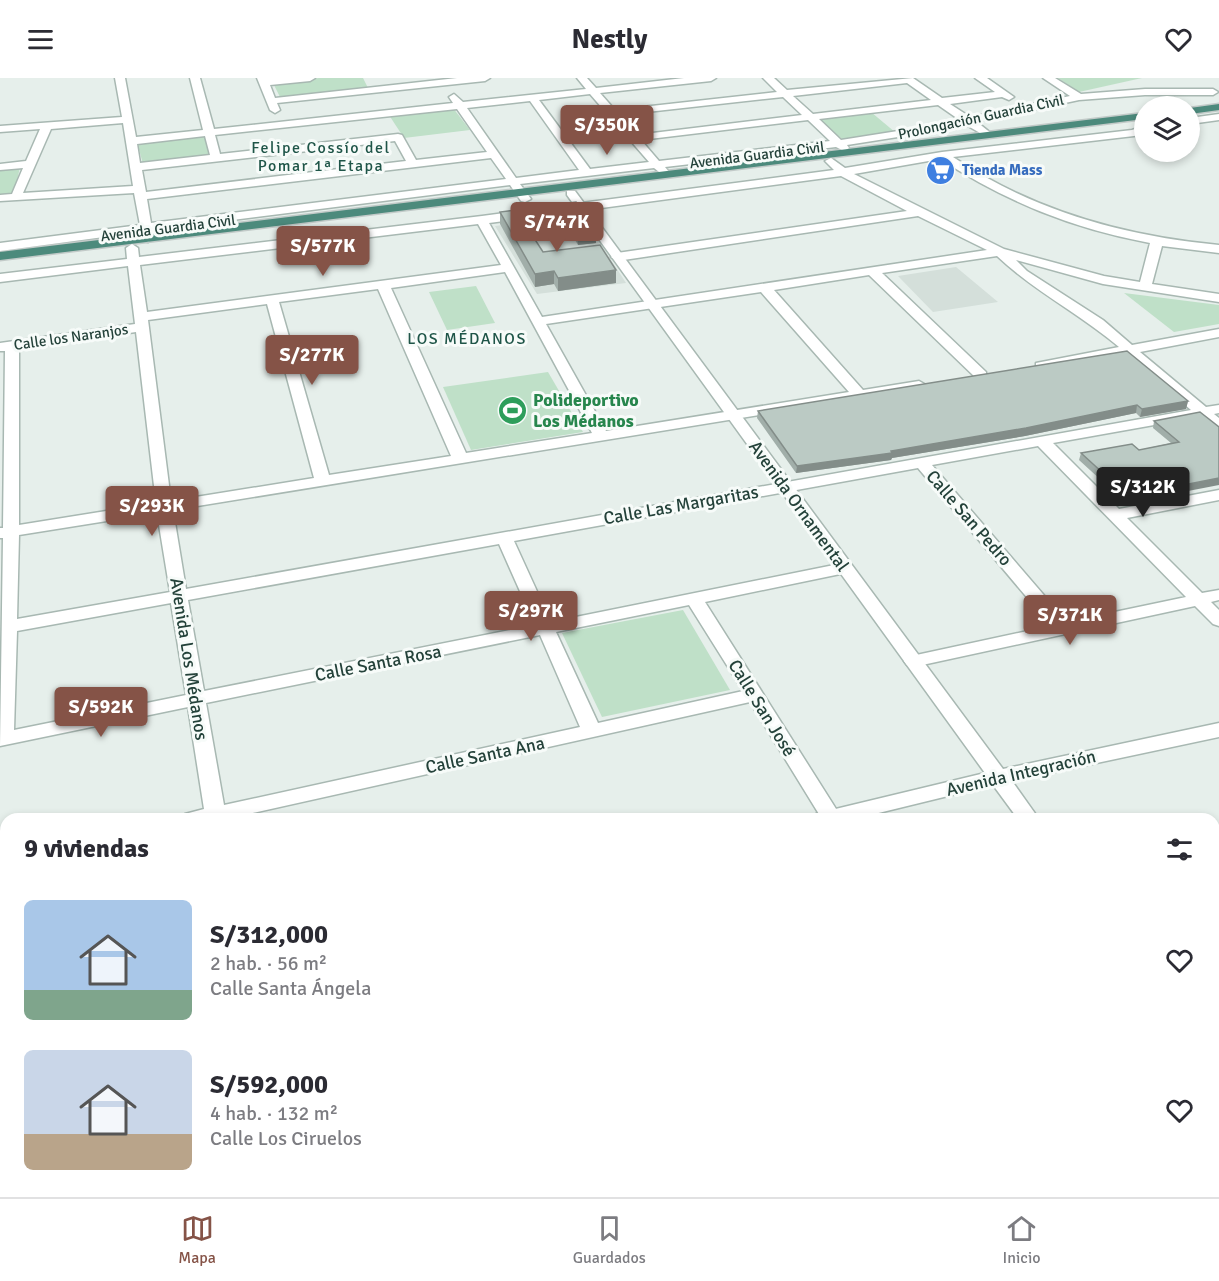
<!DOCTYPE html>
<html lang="es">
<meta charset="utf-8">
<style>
:root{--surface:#fff;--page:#f7f7f7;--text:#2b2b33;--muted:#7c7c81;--line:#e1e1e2;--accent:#855347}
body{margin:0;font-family:Signika,sans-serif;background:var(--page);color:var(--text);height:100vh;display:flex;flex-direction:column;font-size:22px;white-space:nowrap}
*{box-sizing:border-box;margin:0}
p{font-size:20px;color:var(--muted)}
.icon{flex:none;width:33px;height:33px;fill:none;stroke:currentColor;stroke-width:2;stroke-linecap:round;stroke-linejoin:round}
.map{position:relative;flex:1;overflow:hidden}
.drawer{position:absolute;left:0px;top:735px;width:1220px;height:384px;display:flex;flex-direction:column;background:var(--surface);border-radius:18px 18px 0 0;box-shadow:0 3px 9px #0003}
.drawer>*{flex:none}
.controls{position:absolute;left:1134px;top:18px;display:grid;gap:12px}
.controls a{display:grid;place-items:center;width:66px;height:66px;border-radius:50%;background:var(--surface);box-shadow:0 3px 9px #0003;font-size:30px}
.price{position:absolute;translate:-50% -51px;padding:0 14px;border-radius:6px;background:var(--accent);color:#fff;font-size:20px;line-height:39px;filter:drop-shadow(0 2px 3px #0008)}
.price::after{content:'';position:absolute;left:50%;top:36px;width:18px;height:14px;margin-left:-9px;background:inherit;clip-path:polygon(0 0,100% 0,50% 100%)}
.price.selected{background:#222;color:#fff}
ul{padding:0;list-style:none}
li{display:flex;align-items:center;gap:18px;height:150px;padding:0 24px}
li span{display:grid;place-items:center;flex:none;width:168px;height:120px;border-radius:9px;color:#555}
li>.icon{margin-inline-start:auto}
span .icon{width:72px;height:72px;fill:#fffc;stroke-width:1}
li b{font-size:26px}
h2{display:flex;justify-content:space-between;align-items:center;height:72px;padding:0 24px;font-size:26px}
header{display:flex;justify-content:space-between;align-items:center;height:78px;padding:0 24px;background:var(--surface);font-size:27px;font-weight:700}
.menu{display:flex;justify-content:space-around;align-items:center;height:84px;border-top:2px solid var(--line);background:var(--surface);font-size:16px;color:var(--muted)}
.menu a{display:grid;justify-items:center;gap:3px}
.menu .selected{color:var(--accent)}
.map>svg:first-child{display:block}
.built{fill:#d4dfda}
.green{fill:#bfe0c8}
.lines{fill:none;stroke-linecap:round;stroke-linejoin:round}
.minor-casing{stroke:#a8b8b2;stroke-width:3}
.tertiary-casing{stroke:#a8b8b2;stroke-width:3}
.trunk-casing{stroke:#c2cac8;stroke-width:3}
.minor{fill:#fff;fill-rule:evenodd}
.tertiary{fill:#fff;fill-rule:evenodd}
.trunk{fill:#4c8a7c;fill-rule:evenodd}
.wall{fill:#a1aea9}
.shaded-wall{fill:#838d89}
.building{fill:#bbcac4;stroke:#838d89;stroke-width:1.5}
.labels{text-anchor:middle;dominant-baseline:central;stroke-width:6;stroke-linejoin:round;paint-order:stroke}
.far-street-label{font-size:15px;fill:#24423a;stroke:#f7fbf9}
.far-shop-label{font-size:15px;font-weight:bold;fill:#366cbe;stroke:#f7fbf9;text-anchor:start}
.far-neighbourhood-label{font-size:16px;letter-spacing:1.5px;fill:#1f5548;stroke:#f7fbf9}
.leisure-label{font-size:18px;font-weight:bold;fill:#27864d;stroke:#f7fbf9;text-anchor:start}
.street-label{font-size:18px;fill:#24423a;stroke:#f7fbf9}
</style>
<header><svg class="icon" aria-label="menu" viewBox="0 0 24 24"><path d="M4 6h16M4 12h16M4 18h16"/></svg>Nestly<svg class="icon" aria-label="heart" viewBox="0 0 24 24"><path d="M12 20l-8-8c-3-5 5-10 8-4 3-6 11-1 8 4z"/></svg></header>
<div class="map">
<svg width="1219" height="1119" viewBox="0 0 1219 1119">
<rect width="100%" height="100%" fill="#e6efeb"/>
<g class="built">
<polygon points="583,138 626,205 537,216 495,148"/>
<polygon points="956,189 998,224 933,234 898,198"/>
</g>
<g class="green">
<polygon points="319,0 363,0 368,10 280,19 273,5"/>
<polygon points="1058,0 1142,0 1079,14"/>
<polygon points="453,30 470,52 404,60 389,37"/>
<polygon points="871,34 896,55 843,62 818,40"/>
<polygon points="206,57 211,79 143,86 137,64"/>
<polygon points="20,89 14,117 0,118 0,90"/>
<polygon points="476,208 495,245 447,252 429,214"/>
<polygon points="1124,215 1219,227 1219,246 1174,254"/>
<polygon points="548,294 583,354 471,372 443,309"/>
<polygon points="683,532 730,612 602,639 562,555"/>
</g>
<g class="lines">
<defs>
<g id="minor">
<path d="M115 0H125L136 59 203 52 190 0H200L214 51 453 25 449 19 454 16 463 24 586 11 577 0H587L596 10 684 0H716L711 3 600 15 615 32 777 14 763 0H774L787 12 913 0 942 20 995 14 975 0H987L1014 19 1009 22 1002 19 950 26 970 39 1070 18 1043 0H1055L1081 16 1145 11H1213L1218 14 1213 17H1145L1079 22 977 44 992 56 987 59 968 48 847 67 849 70 844 73 836 69 665 89 669 94 663 97 654 90 520 106 531 121 525 124 521 123 510 107 153 152 154 160 148 164 144 163 141 154 0 173V165L140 147 134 115 0 123V117L12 116 23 90 0 92V86L26 83 40 51 0 54V48L122 39ZM907 5 931 22 813 36 793 18ZM590 16 649 84 590 91 539 22ZM783 19 802 37 636 57 620 37ZM530 23 579 92 516 100 467 30ZM938 27 961 43 841 62 819 41ZM457 31 487 74 416 82 402 57 398 56 220 76 215 57ZM808 42 830 63 659 83 641 62ZM123 45 133 108 23 115 51 51ZM205 58 210 77 140 85 137 66ZM395 63 406 83 146 114 142 92ZM491 80 506 101 151 145 147 121Z"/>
<polygon points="257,0 315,0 310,3 270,7 275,20 457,0 490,0 485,3 277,25 280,32 275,35 270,32"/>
<polygon points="1219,36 1219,42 1190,46 1190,40"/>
<path d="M1144 48V55L1134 58 953 79C1033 133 1123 158 1219 167V175L1162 168 1152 206 1219 216V224L1103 206 1016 182 1027 193 1103 242 1132 267 1219 251V259L1140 274 1206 329 1219 327V335L1214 336 1219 340V352L1199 339 1053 365 1119 431 1219 412V422L1127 440 1202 515 1219 512V522L1211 524 1219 532V548L1213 546 1195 528 913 589 907 587 904 583 907 579 1051 548 918 390 514 463 551 544 844 485 850 486 852 490 850 494 705 524 838 734 840 741H822L750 624 226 741H182L185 736 204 731 188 629 0 668 3 460H0V450H3L5 273H0V265L135 246 128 188 0 204V196L127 181 126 170 132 166 138 170 139 179 482 138 834 92 825 83 831 80 845 90 942 74 1132 52ZM940 81C1007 124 1071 150 1150 165L1140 204 1104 198 1004 171 854 96ZM841 98 907 133 617 175 611 179 617 183 918 138 987 172 542 239 489 145ZM478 146 501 187 147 234 140 187ZM997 178C1034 213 1080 236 1119 269L1036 285V291L1126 276 1191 332 186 511 173 432 919 311 926 307 919 303 863 312 774 212 869 197 976 300H986V294L882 195ZM505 194 592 355 466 375 391 210ZM378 211 451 378 329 397 279 224ZM761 214 849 314 606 353 546 246ZM267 226 314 400 171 423 148 242ZM136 254 156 425 19 447V271ZM1038 368 1186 519 1067 544 932 387ZM157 435 170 514 17 541 19 457ZM499 466 535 547 204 613 188 522ZM171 525 186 617 14 652 17 553ZM689 527 743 613 598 645 556 554ZM540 557 580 649 224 727 206 625Z"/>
<polygon points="6,772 6,788 0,790 0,774"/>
<polygon points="1219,801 1219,817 1214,818 1214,802"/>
<polygon points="6,1102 6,1113 22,1113 19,1119 0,1119 0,1103"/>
<polygon points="251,1113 277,1113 278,1119 252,1119"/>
<polygon points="634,1113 660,1113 662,1119 636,1119"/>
<polygon points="787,1113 813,1113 815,1119 789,1119"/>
<polygon points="853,1113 898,1113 895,1119 850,1119"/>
<polygon points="1028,1113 1055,1113 1058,1119 1031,1119"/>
</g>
<g id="tertiary">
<polygon points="567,113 575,113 1003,691 1219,645 1219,659 1012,703 1039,741 1018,741 993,707 854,741 813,741 816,736 823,734 985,695 567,117"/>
<polygon points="6,924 6,944 0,945 0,925"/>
<polygon points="1214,996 1219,998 1219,1026 1214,1024"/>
</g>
<g id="trunk">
<polygon points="1219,26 1219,32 1190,36 1190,30"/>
<polygon points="1144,35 1144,41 0,182 0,174"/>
</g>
</defs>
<use href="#minor" class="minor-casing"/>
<use href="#tertiary" class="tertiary-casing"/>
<use href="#trunk" class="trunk-casing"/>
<use href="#minor" class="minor"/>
<use href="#tertiary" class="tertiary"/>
<use href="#trunk" class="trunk"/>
</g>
<g class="wall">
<polygon points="560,126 595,153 596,165 578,167 561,138"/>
<polygon points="500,134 543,174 616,205 558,213 554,206 535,209 500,146"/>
<polygon points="1188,323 1186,331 1140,339 1136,335 1025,358 892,380 891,382 796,395 757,340 758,333"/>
<polygon points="1154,343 1219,349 1126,425 1079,382 1081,375 1139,372 1171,365 1153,350"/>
</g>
<g class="shaded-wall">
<polygon points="595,153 596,165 578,167 577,155"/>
<polygon points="616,192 616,205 558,213 558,200"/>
<polygon points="554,193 554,206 535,209 535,196"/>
<polygon points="1188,323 1186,331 1140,339 1142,331"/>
<polygon points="1137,327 1136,335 1025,358 892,380 891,382 796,395 797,388 891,373"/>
<polygon points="1219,400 1219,407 1126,425 1128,418"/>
</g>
<g class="building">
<polygon points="576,124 595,153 577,155 560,126"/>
<polygon points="516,132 543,174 600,167 616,192 558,200 554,193 535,196 500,134"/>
<polygon points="1127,273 1188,323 1142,331 1137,327 1026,350 891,373 892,375 797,388 758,333"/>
<polygon points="1200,334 1219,349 1219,400 1128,418 1081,375 1132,366 1139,372 1179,364 1154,343"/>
</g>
<defs>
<symbol id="supermarket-disc" viewBox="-11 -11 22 22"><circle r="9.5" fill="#3f7fe0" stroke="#f7fbf9"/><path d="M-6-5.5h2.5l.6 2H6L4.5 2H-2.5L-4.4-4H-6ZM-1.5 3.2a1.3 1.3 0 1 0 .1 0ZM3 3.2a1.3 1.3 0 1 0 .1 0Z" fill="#fff"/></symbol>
<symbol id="stadium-disc" viewBox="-11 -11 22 22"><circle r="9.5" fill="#2e9e5b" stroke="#f7fbf9"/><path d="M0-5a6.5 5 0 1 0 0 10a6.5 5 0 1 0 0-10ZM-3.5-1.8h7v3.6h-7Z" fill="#fff"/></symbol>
</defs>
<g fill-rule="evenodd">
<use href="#supermarket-disc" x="924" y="76" width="33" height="33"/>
<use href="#stadium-disc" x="496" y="316" width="33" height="33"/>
</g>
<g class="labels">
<g class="far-street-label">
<text transform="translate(981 39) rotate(-12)">Prolongación Guardia Civil</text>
<text transform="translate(757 77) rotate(-7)">Avenida Guardia Civil</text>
<text transform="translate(168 150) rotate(-7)">Avenida Guardia Civil</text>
<text transform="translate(71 259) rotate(-8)">Calle los Naranjos</text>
</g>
<g class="far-shop-label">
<text x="962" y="92">Tienda Mass</text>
</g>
<g class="far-neighbourhood-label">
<text x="321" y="70">Felipe Cossío del<tspan x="321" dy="18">Pomar 1ª Etapa</tspan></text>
<text x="467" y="261">LOS MÉDANOS</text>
</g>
<g class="leisure-label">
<text x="533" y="322">Polideportivo<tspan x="533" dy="21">Los Médanos</tspan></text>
</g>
<g class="street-label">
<text transform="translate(681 427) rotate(-10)">Calle Las Margaritas</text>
<text transform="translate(799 428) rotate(54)">Avenida Ornamental</text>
<text transform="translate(969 440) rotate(49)">Calle San Pedro</text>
<text transform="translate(189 581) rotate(81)">Avenida Los Médanos</text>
<text transform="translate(378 585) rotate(-11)">Calle Santa Rosa</text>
<text transform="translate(762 630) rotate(58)">Calle San José</text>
<text transform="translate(485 677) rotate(-12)">Calle Santa Ana</text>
<text transform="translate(1021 695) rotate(-13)">Avenida Integración</text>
</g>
</g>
</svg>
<div class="controls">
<a><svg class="icon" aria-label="layers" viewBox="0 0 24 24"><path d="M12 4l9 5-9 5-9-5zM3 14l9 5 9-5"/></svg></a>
</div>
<b class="price" style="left:607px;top:78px">S/350K</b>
<b class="price" style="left:557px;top:175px">S/747K</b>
<b class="price" style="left:323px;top:199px">S/577K</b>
<b class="price" style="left:312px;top:308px">S/277K</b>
<b class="price selected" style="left:1143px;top:440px">S/312K</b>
<b class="price" style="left:152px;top:459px">S/293K</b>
<b class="price" style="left:531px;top:564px">S/297K</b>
<b class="price" style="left:1070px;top:568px">S/371K</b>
<b class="price" style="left:101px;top:660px">S/592K</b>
<section class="drawer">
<h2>9 viviendas<svg class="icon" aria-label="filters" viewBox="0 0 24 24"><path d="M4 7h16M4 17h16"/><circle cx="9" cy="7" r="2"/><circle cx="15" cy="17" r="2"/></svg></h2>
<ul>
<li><span style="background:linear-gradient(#a9c7e8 75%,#7fa58c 0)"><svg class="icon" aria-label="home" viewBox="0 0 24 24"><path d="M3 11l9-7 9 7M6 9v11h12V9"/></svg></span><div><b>S/312,000</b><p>2 hab. · 56 m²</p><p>Calle Santa Ángela</p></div><svg class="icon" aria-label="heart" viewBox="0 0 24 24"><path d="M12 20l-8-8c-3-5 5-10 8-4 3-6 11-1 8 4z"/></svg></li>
<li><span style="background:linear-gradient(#c9d6e8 70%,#b9a48a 0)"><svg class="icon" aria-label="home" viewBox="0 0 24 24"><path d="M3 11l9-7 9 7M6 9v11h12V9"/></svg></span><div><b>S/592,000</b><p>4 hab. · 132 m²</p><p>Calle Los Ciruelos</p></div><svg class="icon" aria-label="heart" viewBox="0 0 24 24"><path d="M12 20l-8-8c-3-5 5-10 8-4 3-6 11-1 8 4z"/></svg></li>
</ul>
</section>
</div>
<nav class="menu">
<a class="selected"><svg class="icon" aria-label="map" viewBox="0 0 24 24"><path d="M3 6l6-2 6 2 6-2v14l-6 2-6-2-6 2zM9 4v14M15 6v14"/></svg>Mapa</a>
<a><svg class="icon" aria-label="saved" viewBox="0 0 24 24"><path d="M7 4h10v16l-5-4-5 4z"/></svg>Guardados</a>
<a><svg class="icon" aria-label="home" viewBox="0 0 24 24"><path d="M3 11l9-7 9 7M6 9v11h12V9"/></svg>Inicio</a>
</nav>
